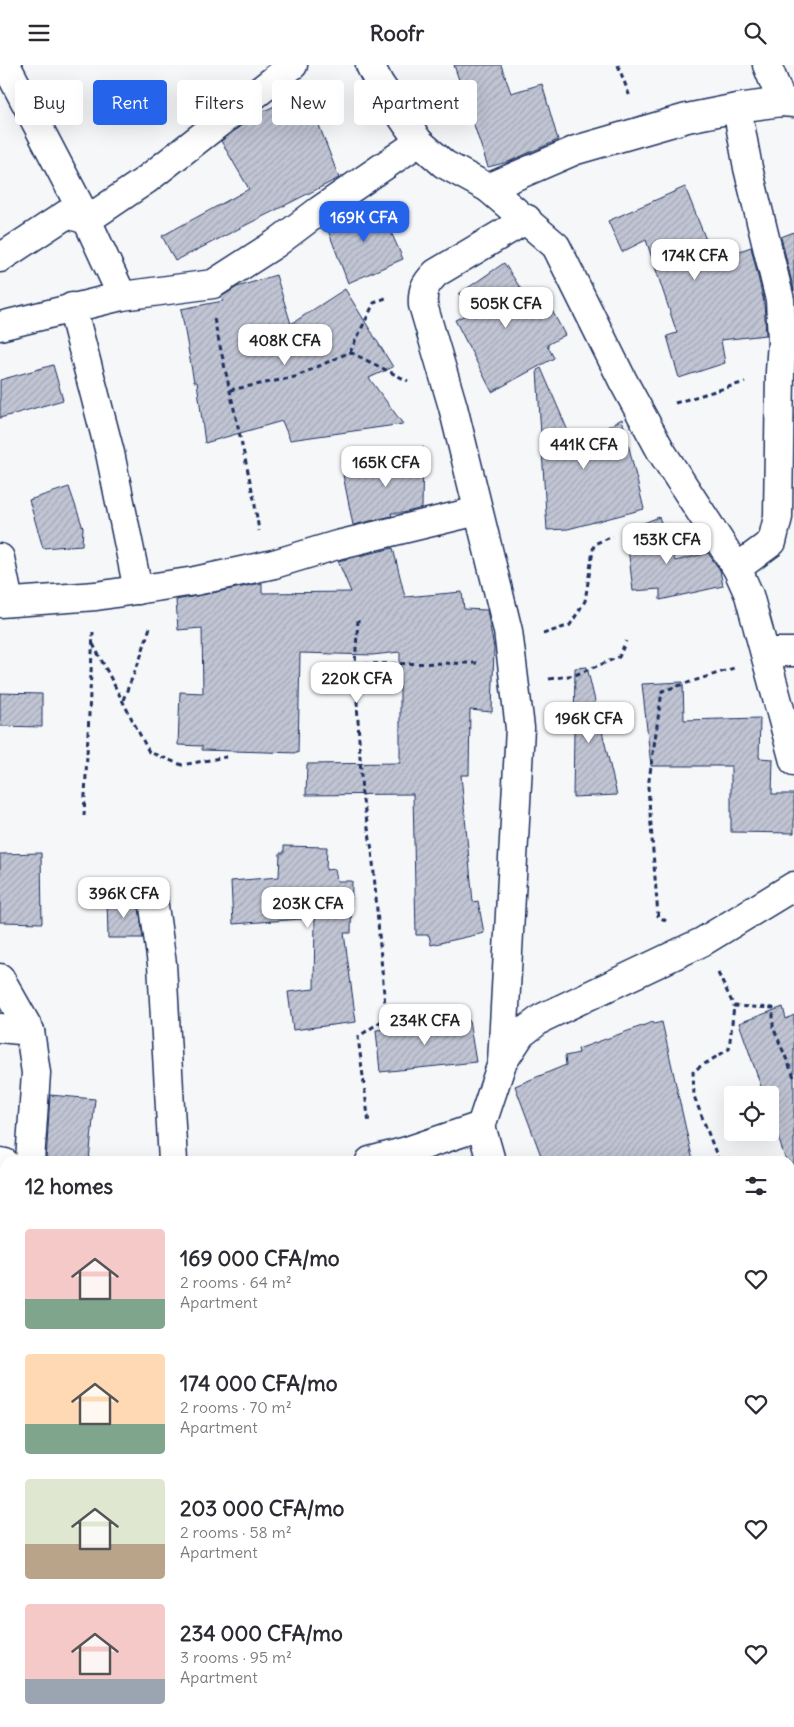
<!DOCTYPE html>
<meta charset="utf-8">
<style>
:root{--surface:#fff;--page:#f7f7f7;--text:#2b2b33;--muted:#7c7c81;--accent:#2563eb}
body{margin:0;font-family:Delius,sans-serif;background:var(--page);color:var(--text);height:100vh;display:flex;flex-direction:column;font-size:19px;white-space:nowrap}
*{box-sizing:border-box;margin:0}
p{font-size:16px;color:var(--muted)}
.icon{flex:none;width:28px;height:28px;fill:none;stroke:currentColor;stroke-width:2;stroke-linecap:round;stroke-linejoin:round}
.map{position:relative;flex:1;overflow:hidden}
.side{position:absolute;left:0px;top:1091px;width:795px;height:571px;display:flex;flex-direction:column;background:var(--surface);border-radius:15px 15px 0 0;box-shadow:0 5px 20px #0002}
.side>*{flex:none}
.banner{position:absolute;left:15px;top:15px;width:500px;height:45px;display:flex;gap:10px}
.tools{position:absolute;left:724px;top:1021px;display:grid;gap:10px}
.tools a{display:grid;place-items:center;width:55px;height:55px;border-radius:5px;background:var(--surface);box-shadow:0 5px 20px #0002;font-size:25px}
.price{position:absolute;translate:-50% -42px;padding:0 11px;border-radius:10px;background:#fff;color:#222;font-size:16px;line-height:32px;filter:drop-shadow(0 1px 2px #0008)}
.price::after{content:'';position:absolute;left:50%;top:30px;width:15px;height:11px;margin-left:-8px;background:inherit;clip-path:polygon(0 0,100% 0,50% 100%)}
.price.current{background:var(--accent);color:#fff}
ul{padding:0;list-style:none}
li{display:flex;align-items:center;gap:15px;height:125px;padding:0 25px}
li span{display:grid;place-items:center;flex:none;width:140px;height:100px;border-radius:5px;color:#555}
li>.icon{margin-inline-start:auto}
span .icon{width:60px;height:60px;fill:#fffc;stroke-width:1}
li b{font-size:21px}
h2{display:flex;justify-content:space-between;align-items:center;height:60px;padding:0 25px;font-size:21px}
.tag{padding:0 18px;border-radius:5px;background:var(--surface);box-shadow:0 5px 20px #0002;font-size:18px;line-height:45px}
.tag.current{background:var(--accent);color:#fff}
header{display:flex;justify-content:space-between;align-items:center;height:65px;padding:0 25px;background:var(--surface);font-size:22px;font-weight:700}
.map>svg:first-child{display:block}
.building{fill:url(#building-hatch);stroke:#1b2f5e}
.lines{fill:none;stroke-linecap:round;stroke-linejoin:round}
.street-casing{stroke:#1b2f5e;stroke-width:31}
.path{stroke:#1b2f5e;stroke-width:3;stroke-dasharray:5 4;stroke-linecap:butt}
.street{stroke:#fff;stroke-width:28}
</style>
<header><svg class="icon" aria-label="menu" viewBox="0 0 24 24"><path d="M4 6h16M4 12h16M4 18h16"/></svg>Roofr<svg class="icon" aria-label="search" viewBox="0 0 24 24"><circle cx="10" cy="10" r="6"/><path d="M15 15l6 6"/></svg></header>
<div class="map">
<svg width="794" height="1662" viewBox="0 0 794 1662">
<defs>
<pattern id="building-hatch" width="6" height="6" patternUnits="userSpaceOnUse" patternTransform="scale(1.25)"><rect width="6" height="6" fill="#c0c4d3"/><path d="M-1 1l2-2M0 6l6-6M5 7l2-2" fill="none" stroke="#a4a9b8"/></pattern>
</defs>
<rect width="100%" height="100%" fill="#f6f7f9"/>
<filter id="ink" filterUnits="userSpaceOnUse"><feTurbulence type="fractalNoise" baseFrequency=".02" numOctaves="2"/><feDisplacementMap in="SourceGraphic" scale="10" xChannelSelector="R" yChannelSelector="G"/><feConvolveMatrix kernelMatrix="1 2 1 2 8 2 1 2 1" color-interpolation-filters="sRGB"/></filter>
<g filter="url(#ink)">
<g class="building">
<polygon points="454,0 501,0 511,28 542,19 558,75 508,97 488,102"/>
<polygon points="307,26 321,59 319,60 339,113 175,196 162,171 249,124 221,76 255,50"/>
<polygon points="685,122 714,195 751,182 764,237 766,270 721,275 725,298 679,313 667,271 677,268 646,175 622,187 608,156"/>
<polygon points="378,138 403,194 348,218 326,160"/>
<polygon points="794,167 794,226 781,172"/>
<polygon points="504,198 536,247 549,240 565,270 547,280 554,293 492,327 455,255 472,247 459,229"/>
<polygon points="276,210 291,259 345,224 393,302 369,313 403,359 290,375 282,356 205,378 197,317 194,317 181,244 223,236 221,232 237,222"/>
<polygon points="53,300 63,335 0,353 0,315"/>
<polygon points="541,303 574,380 622,354 644,444 568,464 547,465 537,305"/>
<polygon points="423,382 422,443 403,448 391,448 392,451 353,460 343,410"/>
<polygon points="69,422 83,463 82,480 43,483 29,435"/>
<polygon points="659,452 675,496 708,488 720,505 723,521 660,535 660,524 633,526 626,465"/>
<polygon points="393,483 405,532 462,527 464,544 487,545 494,583 492,647 470,645 469,710 461,710 473,837 478,836 484,868 431,880 429,870 416,870 413,729 306,730 307,699 400,698 400,587 372,590 300,588 298,688 202,685 202,681 178,680 180,627 203,628 202,563 178,565 176,535 262,518 262,528 351,527 338,496"/>
<polygon points="587,602 617,730 573,732 575,603"/>
<polygon points="683,617 684,655 760,653 759,693 773,694 772,729 794,729 794,768 731,767 731,701 651,701 642,619"/>
<polygon points="0,628 42,629 42,662 0,661"/>
<polygon points="284,781 327,782 326,805 335,804 337,816 352,816 351,868 344,868 356,957 293,965 288,927 314,924 315,853 233,859 231,816 279,812 280,788 284,788"/>
<polygon points="41,788 42,858 0,857 0,789"/>
<polygon points="138,833 143,873 108,873 107,834"/>
<polygon points="783,942 786,954 794,950 794,1102 790,1102 790,1096 786,1096 770,1048 770,1030 764,1030 739,958"/>
<polygon points="469,955 476,997 380,1007 376,965"/>
<polygon points="653,957 654,959 662,957 693,1096 543,1096 515,1021 566,1000 565,991 579,988 578,984"/>
<polygon points="50,1030 95,1034 89,1096 46,1096"/>
</g>
<g class="lines">
<defs>
<g id="street">
<polyline points="6,0 87,155 122,231"/>
<polyline points="370,0 379,18 419,77 444,99 488,123 556,181 623,316 661,386 737,503 749,530 794,696"/>
<polyline points="767,0 782,37"/>
<polyline points="488,123 576,85 687,53 737,43 782,37 794,38"/>
<polyline points="0,193 67,149 87,155 146,115 293,0"/>
<polyline points="72,242 110,388 138,525"/>
<polyline points="0,261 122,231 213,219 275,179 320,145 419,77"/>
<polyline points="0,493 9,537"/>
<polyline points="737,503 772,477 778,452 780,307 782,275 780,235 748,103 737,43"/>
<polyline points="0,538 96,531 195,516 274,499 337,480 478,446"/>
<polyline points="765,587 794,587"/>
<polyline points="153,834 162,899 173,1096"/>
<polyline points="0,913 30,966 36,1008 30,1096"/>
<polyline points="0,963 30,966"/>
<path d="M502 998 520 663 508 566 453 342 423 240C422 225 425 219 436 208L527 154"/>
<polyline points="481,1061 502,998 521,969 542,953 702,877 794,821"/>
<polyline points="370,1096 407,1086 481,1061 491,1096"/>
<polyline points="0,1097 5,1098"/>
<polyline points="0,1260 5,1260"/>
<polyline points="790,1266 794,1266"/>
<polyline points="790,1562 794,1563"/>
<polyline points="608,1658 609,1662"/>
<polyline points="35,1662 36,1658"/>
<polyline points="745,1662 746,1658"/>
</g>
</defs>
<use href="#street" class="street-casing"/>
<g class="path">
<polyline points="618,0 630,32"/>
<polyline points="214,254 254,434 259,466"/>
<polyline points="350,287 408,316"/>
<polyline points="230,325 295,312 350,287 374,238 388,232"/>
<polyline points="675,338 745,317"/>
<polyline points="358,555 355,599 362,730 372,785 386,953 358,972 369,1059"/>
<polyline points="543,569 570,560 585,536 594,479 613,471"/>
<polyline points="93,579 149,687 182,700 231,691"/>
<polyline points="355,599 477,598"/>
<polyline points="549,614 575,610 619,592 626,576"/>
<polyline points="123,635 140,594 151,559"/>
<polyline points="84,751 93,567"/>
<polyline points="666,856 658,851 648,722 662,626 734,603"/>
<polyline points="718,908 734,941 773,943 773,962 794,1012"/>
<polyline points="719,1096 694,1031 693,1006 729,984 734,941"/>
<polyline points="790,1388 794,1409"/>
<polyline points="284,1658 284,1662"/>
<polyline points="457,1662 457,1658"/>
</g>
<use href="#street" class="street"/>
</g>
</g>
</svg>
<div class="tools">
<a><svg class="icon" aria-label="locate" viewBox="0 0 24 24"><circle cx="12" cy="12" r="6"/><path d="M12 2v4M12 18v4M2 12h4M18 12h4"/></svg></a>
</div>
<b class="price current" style="left:364px;top:178px">169K CFA</b>
<b class="price" style="left:695px;top:216px">174K CFA</b>
<b class="price" style="left:506px;top:264px">505K CFA</b>
<b class="price" style="left:285px;top:301px">408K CFA</b>
<b class="price" style="left:584px;top:405px">441K CFA</b>
<b class="price" style="left:386px;top:423px">165K CFA</b>
<b class="price" style="left:667px;top:500px">153K CFA</b>
<b class="price" style="left:357px;top:639px">220K CFA</b>
<b class="price" style="left:589px;top:679px">196K CFA</b>
<b class="price" style="left:124px;top:854px">396K CFA</b>
<b class="price" style="left:308px;top:864px">203K CFA</b>
<b class="price" style="left:425px;top:981px">234K CFA</b>
<div class="banner">
<a class="tag">Buy</a>
<a class="tag current">Rent</a>
<a class="tag">Filters</a>
<a class="tag">New</a>
<a class="tag">Apartment</a>
</div>
<section class="side">
<h2>12 homes<svg class="icon" aria-label="filters" viewBox="0 0 24 24"><path d="M4 7h16M4 17h16"/><circle cx="9" cy="7" r="2"/><circle cx="15" cy="17" r="2"/></svg></h2>
<ul>
<li><span style="background:linear-gradient(#f6c9c9 70%,#7fa58c 0)"><svg class="icon" aria-label="home" viewBox="0 0 24 24"><path d="M3 11l9-7 9 7M6 9v11h12V9"/></svg></span><div><b>169 000 CFA/mo</b><p>2 rooms · 64 m²</p><p>Apartment</p></div><svg class="icon" aria-label="heart" viewBox="0 0 24 24"><path d="M12 20l-8-8c-3-5 5-10 8-4 3-6 11-1 8 4z"/></svg></li>
<li><span style="background:linear-gradient(#ffd9b3 70%,#7fa58c 0)"><svg class="icon" aria-label="home" viewBox="0 0 24 24"><path d="M3 11l9-7 9 7M6 9v11h12V9"/></svg></span><div><b>174 000 CFA/mo</b><p>2 rooms · 70 m²</p><p>Apartment</p></div><svg class="icon" aria-label="heart" viewBox="0 0 24 24"><path d="M12 20l-8-8c-3-5 5-10 8-4 3-6 11-1 8 4z"/></svg></li>
<li><span style="background:linear-gradient(#dfe7d0 65%,#b9a48a 0)"><svg class="icon" aria-label="home" viewBox="0 0 24 24"><path d="M3 11l9-7 9 7M6 9v11h12V9"/></svg></span><div><b>203 000 CFA/mo</b><p>2 rooms · 58 m²</p><p>Apartment</p></div><svg class="icon" aria-label="heart" viewBox="0 0 24 24"><path d="M12 20l-8-8c-3-5 5-10 8-4 3-6 11-1 8 4z"/></svg></li>
<li><span style="background:linear-gradient(#f6c9c9 75%,#9aa5b1 0)"><svg class="icon" aria-label="home" viewBox="0 0 24 24"><path d="M3 11l9-7 9 7M6 9v11h12V9"/></svg></span><div><b>234 000 CFA/mo</b><p>3 rooms · 95 m²</p><p>Apartment</p></div><svg class="icon" aria-label="heart" viewBox="0 0 24 24"><path d="M12 20l-8-8c-3-5 5-10 8-4 3-6 11-1 8 4z"/></svg></li>
</ul>
</section>
</div>
